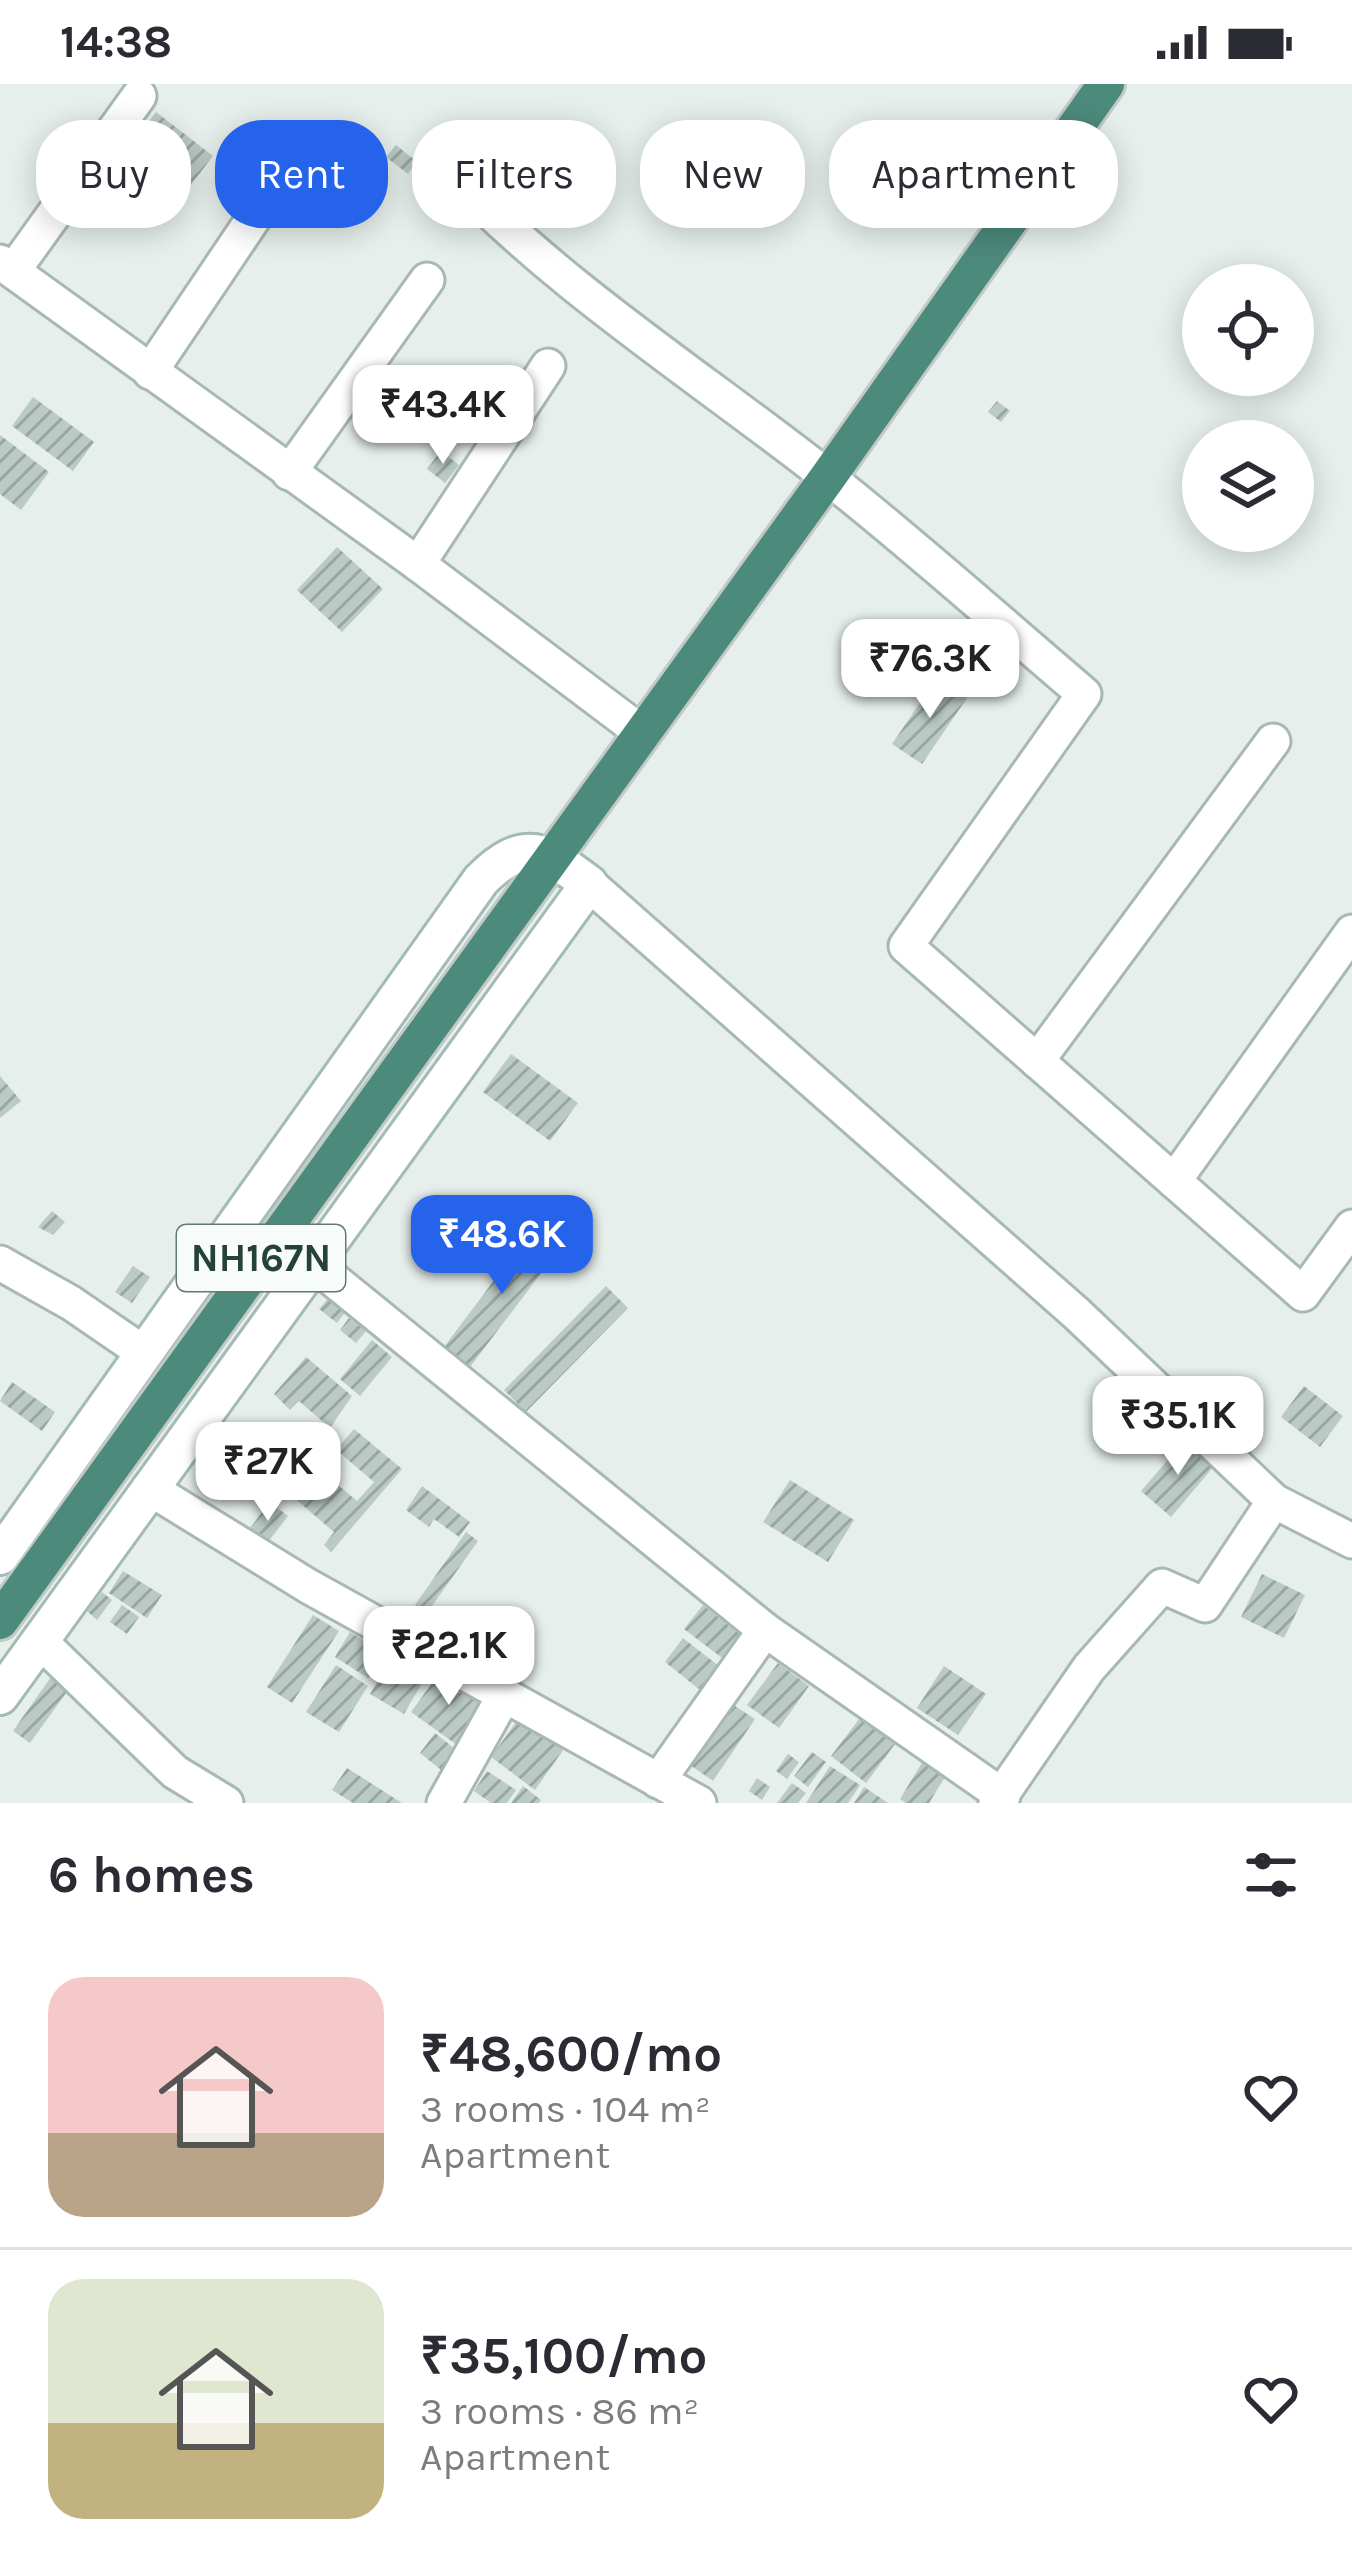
<!DOCTYPE html>
<meta charset="utf-8">
<style>
:root{--surface:#fff;--page:#f2f2f3;--text:#2b2b33;--muted:#7c7c81;--line:#e1e1e2;--accent:#2563eb}
body{margin:0;font-family:Karla,sans-serif;background:var(--page);color:var(--text);height:100vh;display:flex;flex-direction:column;font-size:45px;white-space:nowrap}
*{box-sizing:border-box;margin:0}
p{font-size:39px;color:var(--muted)}
.icon{flex:none;width:66px;height:66px;fill:none;stroke:currentColor;stroke-width:2;stroke-linecap:round;stroke-linejoin:round}
.map{position:relative;height:1719px;overflow:hidden}
.panel{display:flex;flex-direction:column;background:var(--surface);flex:1}
.panel>*{flex:none}
.guide{position:absolute;left:36px;top:36px;width:1281px;height:108px;display:flex;gap:24px}
.buttons{position:absolute;left:1182px;top:180px;display:grid;gap:24px}
.buttons a{display:grid;place-items:center;width:132px;height:132px;border-radius:50%;background:var(--surface);box-shadow:0 6px 30px #0003;font-size:60px}
.price{position:absolute;translate:-50% -102px;padding:0 27px;border-radius:24px;background:#fff;color:#222;font-size:39px;line-height:78px;filter:drop-shadow(0 3px 6px #0008)}
.price::after{content:'';position:absolute;left:50%;top:72px;width:36px;height:27px;margin-left:-18px;background:inherit;clip-path:polygon(0 0,100% 0,50% 100%)}
.price.selected{background:var(--accent);color:#fff}
ul{padding:0;list-style:none}
li{display:flex;align-items:center;gap:36px;height:300px;padding:0 48px}
li+li{border-top:3px solid var(--line)}
li span{display:grid;place-items:center;flex:none;width:336px;height:240px;border-radius:36px;color:#555}
li>.icon{margin-inline-start:auto}
span .icon{width:144px;height:144px;fill:#fffc;stroke-width:1}
li b{font-size:51px}
h2{display:flex;justify-content:space-between;align-items:center;height:144px;padding:0 48px;font-size:51px}
.tag{padding:0 42px;border-radius:48px;background:var(--surface);box-shadow:0 6px 30px #0003;font-size:42px;line-height:108px}
.tag.selected{background:var(--accent);color:#fff}
.status{display:flex;justify-content:space-between;align-items:center;height:84px;padding:0 60px;background:var(--surface);direction:ltr}
.status svg{height:33px;fill:currentColor}
.map>svg:first-child{display:block}
.building{fill:url(#building-hatch);fill-rule:evenodd}
.lines{fill:none;stroke-linecap:round;stroke-linejoin:round}
.minor-casing{stroke:#a8b8b2;stroke-width:39}
.secondary-casing{stroke:#a4bbb3;stroke-width:42}
.trunk-casing{stroke:#c2cac8;stroke-width:42}
.minor{stroke:#fff;stroke-width:33}
.secondary{stroke:#fff;stroke-width:36}
.trunk{stroke:#4c8a7c;stroke-width:36}
.labels{text-anchor:middle;dominant-baseline:central;stroke-width:10;stroke-linejoin:round;paint-order:stroke}
.shield{fill:#f7fbf9;stroke:#637a73;stroke-width:3}
.shield-label{font-size:39px;font-weight:bold;fill:#24423a}
</style>
<div class="status"><b>14:38</b><svg viewBox="0 0 49 12"><path d="M0 12V9h3v3zM5 12V6h3v6zM10 12V3h3v9zM15 12V0h3v12zM26 1h20v11H26zM47 4h2v5h-2z"/></svg></div>
<div class="map">
<svg width="1352" height="1719" viewBox="0 0 1352 1719">
<defs>
<pattern id="building-hatch" width="6" height="6" patternUnits="userSpaceOnUse" patternTransform="scale(3)"><rect width="6" height="6" fill="#bbcac4"/><path d="M-1 1l2-2M0 6l6-6M5 7l2-2" fill="none" stroke="#98a6a0"/></pattern>
</defs>
<rect width="100%" height="100%" fill="#e6efeb"/>
<g class="building">
<polygon points="156,28 213,72 183,111 126,67"/>
<polygon points="396,61 417,78 408,90 386,73"/>
<polygon points="33,313 94,358 73,387 12,342"/>
<polygon points="997,317 1010,327 1001,338 988,328"/>
<polygon points="0,351 49,388 21,426 0,410"/>
<polygon points="441,367 459,381 445,399 427,385"/>
<polygon points="337,463 383,505 342,548 297,506"/>
<polygon points="937,594 967,614 922,680 892,660"/>
<polygon points="511,970 578,1019 550,1057 483,1008"/>
<polygon points="0,992 21,1017 0,1034"/>
<polygon points="52,1127 65,1138 53,1151 38,1143"/>
<polygon points="537,1139 564,1159 467,1287 441,1267"/>
<polygon points="133,1182 150,1193 132,1219 115,1208"/>
<polygon points="606,1202 628,1224 526,1328 504,1306"/>
<polygon points="332,1210 349,1223 337,1239 319,1225"/>
<polygon points="349,1234 366,1247 356,1259 340,1246"/>
<polygon points="372,1256 392,1273 360,1312 340,1295"/>
<polygon points="306,1273 352,1312 330,1344 299,1317 290,1326 274,1310"/>
<polygon points="12,1298 55,1328 42,1347 0,1317"/>
<polygon points="1304,1302 1343,1332 1320,1363 1281,1333"/>
<path d="M354 1345 402 1385 331 1468 324 1461 334 1448 294 1414ZM340 1369 374 1398 357 1417 323 1388Z"/>
<polygon points="1185,1356 1215,1381 1171,1433 1141,1407"/>
<polygon points="242,1367 282,1398 266,1418 226,1387"/>
<polygon points="790,1396 854,1436 828,1478 763,1438"/>
<polygon points="422,1402 470,1438 459,1453 434,1435 429,1443 406,1426"/>
<polygon points="270,1418 288,1432 265,1462 247,1448"/>
<polygon points="466,1448 478,1457 427,1529 415,1521"/>
<polygon points="123,1487 162,1511 147,1534 109,1509"/>
<polygon points="1262,1490 1305,1511 1284,1554 1241,1533"/>
<polygon points="102,1508 112,1516 97,1536 87,1527"/>
<polygon points="122,1521 139,1533 127,1550 110,1538"/>
<polygon points="703,1521 752,1560 734,1583 684,1545"/>
<polygon points="313,1531 339,1547 292,1619 267,1603"/>
<polygon points="350,1548 384,1569 368,1594 335,1573"/>
<polygon points="683,1554 729,1590 710,1614 665,1578"/>
<polygon points="395,1567 429,1587 404,1630 370,1610"/>
<polygon points="778,1579 809,1602 779,1644 747,1621"/>
<polygon points="336,1581 368,1602 339,1648 306,1628"/>
<polygon points="944,1582 986,1610 958,1651 917,1624"/>
<polygon points="441,1587 487,1620 457,1661 411,1628"/>
<polygon points="51,1593 69,1605 30,1659 13,1647"/>
<polygon points="732,1620 755,1635 713,1697 690,1681"/>
<polygon points="866,1626 901,1652 866,1699 831,1672"/>
<polygon points="521,1631 566,1662 535,1706 491,1673"/>
<polygon points="435,1649 460,1669 445,1689 420,1669"/>
<polygon points="812,1668 826,1678 808,1703 794,1692"/>
<polygon points="928,1669 951,1683 929,1719 906,1719 900,1715"/>
<polygon points="788,1670 799,1678 787,1695 776,1687"/>
<polygon points="830,1682 860,1701 848,1719 806,1719"/>
<polygon points="347,1684 402,1719 353,1719 332,1706"/>
<polygon points="487,1687 516,1706 507,1719 491,1719 474,1707"/>
<polygon points="757,1694 770,1703 762,1716 749,1707"/>
<polygon points="792,1699 806,1709 798,1719 777,1719"/>
<polygon points="523,1702 541,1716 539,1719 511,1719"/>
<polygon points="864,1703 888,1719 854,1719"/>
</g>
<g class="lines">
<defs>
<g id="minor">
<path d="M442 79C552 199 698 291 825 391 914 461 998 537 1084 610L906 862 1303 1210 1352 1143"/>
<polyline points="0,178 418,480 641,648"/>
<polyline points="13,187 139,12"/>
<polyline points="150,288 286,86"/>
<polyline points="289,389 427,196"/>
<polyline points="418,480 548,282"/>
<polyline points="589,800 1076,1229 1274,1417 1352,1457"/>
<polyline points="1037,977 1273,657"/>
<polyline points="1174,1097 1352,848"/>
<polyline points="0,1179 71,1219 144,1269"/>
<polyline points="314,1180 765,1546 1003,1712"/>
<polyline points="149,1404 308,1502 699,1719"/>
<polyline points="40,1557 175,1688 226,1719"/>
<polyline points="658,1697 765,1546"/>
<polyline points="444,1719 505,1610"/>
<polyline points="996,1719 1089,1584 1162,1502 1205,1521 1274,1417"/>
</g>
<path id="secondary" d="M0 1472 481 796C525 752 545 767 589 800L0 1612"/>
<polyline id="trunk" points="0,1537 828,393 1106,0"/>
</defs>
<use href="#minor" class="minor-casing"/>
<use href="#secondary" class="secondary-casing"/>
<use href="#trunk" class="trunk-casing"/>
<use href="#minor" class="minor"/>
<use href="#secondary" class="secondary"/>
<use href="#trunk" class="trunk"/>
</g>
<g class="labels">
<rect class="shield" x="177" y="1141" width="168" height="66" rx="9"/>
<g class="shield-label">
<text x="261" y="1174">NH167N</text>
</g>
</g>
</svg>
<div class="buttons">
<a><svg class="icon" aria-label="locate" viewBox="0 0 24 24"><circle cx="12" cy="12" r="6"/><path d="M12 2v4M12 18v4M2 12h4M18 12h4"/></svg></a>
<a><svg class="icon" aria-label="layers" viewBox="0 0 24 24"><path d="M12 4l9 5-9 5-9-5zM3 14l9 5 9-5"/></svg></a>
</div>
<b class="price" style="left:443px;top:383px">₹43.4K</b>
<b class="price" style="left:930px;top:637px">₹76.3K</b>
<b class="price selected" style="left:502px;top:1213px">₹48.6K</b>
<b class="price" style="left:1178px;top:1394px">₹35.1K</b>
<b class="price" style="left:268px;top:1440px">₹27K</b>
<b class="price" style="left:449px;top:1624px">₹22.1K</b>
<div class="guide">
<a class="tag">Buy</a>
<a class="tag selected">Rent</a>
<a class="tag">Filters</a>
<a class="tag">New</a>
<a class="tag">Apartment</a>
</div>
</div>
<section class="panel">
<h2>6 homes<svg class="icon" aria-label="filters" viewBox="0 0 24 24"><path d="M4 7h16M4 17h16"/><circle cx="9" cy="7" r="2"/><circle cx="15" cy="17" r="2"/></svg></h2>
<ul>
<li><span style="background:linear-gradient(#f6c9c9 65%,#b9a48a 0)"><svg class="icon" aria-label="home" viewBox="0 0 24 24"><path d="M3 11l9-7 9 7M6 9v11h12V9"/></svg></span><div><b>₹48,600/mo</b><p>3 rooms · 104 m²</p><p>Apartment</p></div><svg class="icon" aria-label="heart" viewBox="0 0 24 24"><path d="M12 20l-8-8c-3-5 5-10 8-4 3-6 11-1 8 4z"/></svg></li>
<li><span style="background:linear-gradient(#dfe7d0 60%,#c2b280 0)"><svg class="icon" aria-label="home" viewBox="0 0 24 24"><path d="M3 11l9-7 9 7M6 9v11h12V9"/></svg></span><div><b>₹35,100/mo</b><p>3 rooms · 86 m²</p><p>Apartment</p></div><svg class="icon" aria-label="heart" viewBox="0 0 24 24"><path d="M12 20l-8-8c-3-5 5-10 8-4 3-6 11-1 8 4z"/></svg></li>
</ul>
</section>
